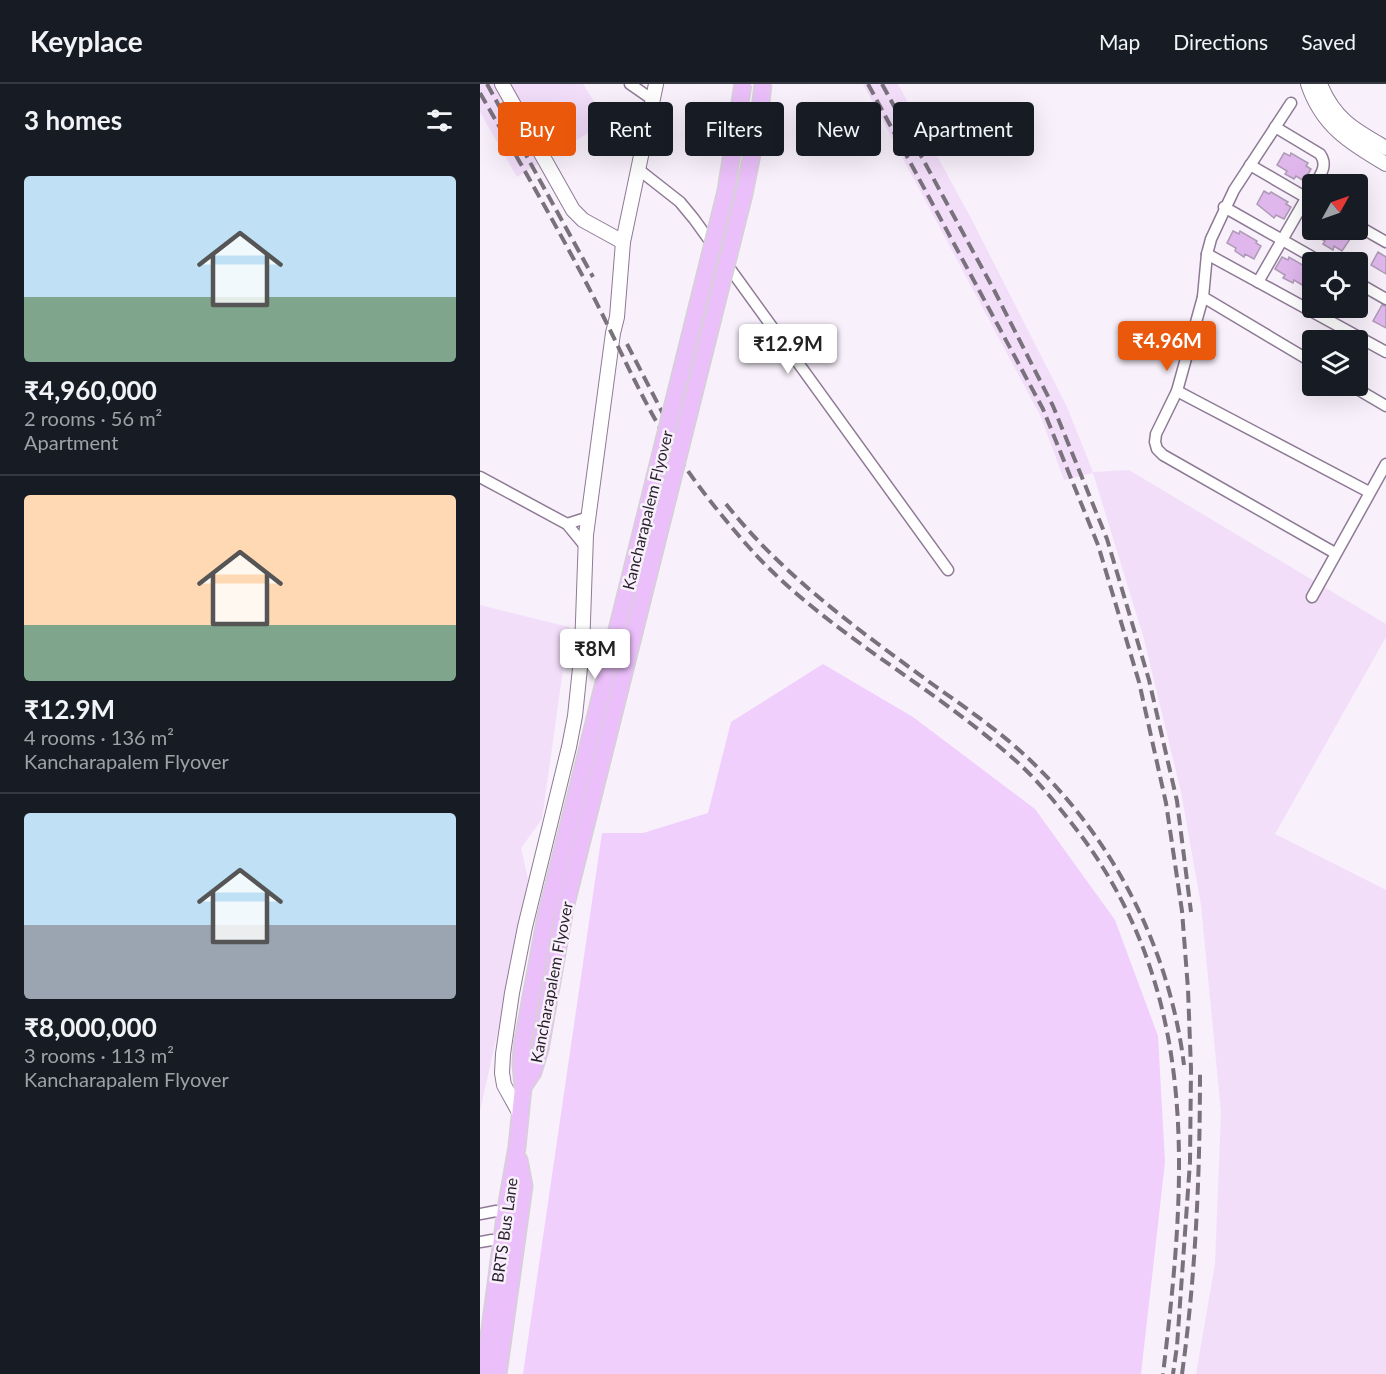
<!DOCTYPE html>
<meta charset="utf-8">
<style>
:root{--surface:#171b24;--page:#20242c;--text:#f1f3f6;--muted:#9ea1a6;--line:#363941;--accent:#ea580c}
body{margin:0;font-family:Lato,sans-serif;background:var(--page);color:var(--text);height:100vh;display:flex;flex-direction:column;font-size:22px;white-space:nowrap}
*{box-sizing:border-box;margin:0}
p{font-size:20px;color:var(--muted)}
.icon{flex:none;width:33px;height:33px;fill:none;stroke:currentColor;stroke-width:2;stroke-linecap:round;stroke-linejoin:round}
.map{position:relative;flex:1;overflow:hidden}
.drawer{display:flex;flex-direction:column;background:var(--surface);width:480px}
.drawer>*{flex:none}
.top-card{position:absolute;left:18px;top:18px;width:570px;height:54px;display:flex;gap:12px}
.needle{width:39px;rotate:50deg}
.tools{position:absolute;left:822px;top:90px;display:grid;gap:12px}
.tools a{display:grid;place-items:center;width:66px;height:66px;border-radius:6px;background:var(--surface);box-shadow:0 6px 24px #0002;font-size:30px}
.price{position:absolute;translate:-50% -51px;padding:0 14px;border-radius:6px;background:#fff;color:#222;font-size:20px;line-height:39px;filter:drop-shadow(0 2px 3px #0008)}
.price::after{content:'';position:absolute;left:50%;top:36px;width:18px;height:14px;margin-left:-9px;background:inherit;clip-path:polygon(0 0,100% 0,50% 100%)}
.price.active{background:var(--accent);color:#fff}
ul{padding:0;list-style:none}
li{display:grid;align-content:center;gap:12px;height:318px;padding:0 24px}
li+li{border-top:2px solid var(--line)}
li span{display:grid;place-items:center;height:186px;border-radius:6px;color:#555}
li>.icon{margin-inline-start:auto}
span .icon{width:108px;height:108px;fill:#fffc;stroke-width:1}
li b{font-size:26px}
h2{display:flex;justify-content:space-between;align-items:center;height:72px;padding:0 24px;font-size:26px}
.chip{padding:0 21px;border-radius:6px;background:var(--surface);box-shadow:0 6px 24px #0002;font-size:21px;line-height:54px}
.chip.active{background:var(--accent);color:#fff}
header{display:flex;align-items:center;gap:36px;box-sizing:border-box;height:84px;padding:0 30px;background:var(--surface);border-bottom:2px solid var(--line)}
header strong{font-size:28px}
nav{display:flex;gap:33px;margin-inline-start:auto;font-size:21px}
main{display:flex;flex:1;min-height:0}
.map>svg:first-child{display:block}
.built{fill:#f3defa}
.green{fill:#f0cffc}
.building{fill:#dfb7ec;stroke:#ae9ab5;stroke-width:1.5}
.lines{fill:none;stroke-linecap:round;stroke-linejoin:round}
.minor-casing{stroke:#8e7a95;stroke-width:13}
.tertiary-casing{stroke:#8e7a95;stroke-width:16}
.primary-casing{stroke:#d4d2d4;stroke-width:19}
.minor{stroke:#fff;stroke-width:10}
.tertiary{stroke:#fff;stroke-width:14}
.primary{stroke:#ebbffa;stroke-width:16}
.rail{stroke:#79717c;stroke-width:4;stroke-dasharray:12 6;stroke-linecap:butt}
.primary-bridge-casing{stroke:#d4d2d4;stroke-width:19;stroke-linecap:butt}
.primary-bridge{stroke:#ebbffa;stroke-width:16}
.labels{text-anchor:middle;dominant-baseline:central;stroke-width:5;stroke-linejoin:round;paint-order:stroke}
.street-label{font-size:16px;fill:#261e28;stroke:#f8f0fb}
</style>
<header>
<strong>Keyplace</strong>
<nav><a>Map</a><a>Directions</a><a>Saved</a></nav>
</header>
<main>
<section class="drawer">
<h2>3 homes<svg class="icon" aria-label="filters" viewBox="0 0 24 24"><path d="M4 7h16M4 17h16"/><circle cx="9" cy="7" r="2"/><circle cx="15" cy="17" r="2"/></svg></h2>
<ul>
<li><span style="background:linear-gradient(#bfe0f5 65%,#7fa58c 0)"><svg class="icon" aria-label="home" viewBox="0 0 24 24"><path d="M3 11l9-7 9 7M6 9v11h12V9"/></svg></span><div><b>₹4,960,000</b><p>2 rooms · 56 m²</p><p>Apartment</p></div></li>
<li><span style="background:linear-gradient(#ffd9b3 70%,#7fa58c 0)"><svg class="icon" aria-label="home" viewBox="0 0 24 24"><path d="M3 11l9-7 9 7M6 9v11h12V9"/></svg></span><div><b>₹12.9M</b><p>4 rooms · 136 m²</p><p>Kancharapalem Flyover</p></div></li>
<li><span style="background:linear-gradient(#bfe0f5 60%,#9aa5b1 0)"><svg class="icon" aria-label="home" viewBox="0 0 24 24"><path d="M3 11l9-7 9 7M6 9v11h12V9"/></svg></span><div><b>₹8,000,000</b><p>3 rooms · 113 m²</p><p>Kancharapalem Flyover</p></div></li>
</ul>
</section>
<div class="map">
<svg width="906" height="1290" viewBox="0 0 906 1290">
<rect width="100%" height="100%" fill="#f8f0fb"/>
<g class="built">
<polygon points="0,0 103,0 127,37 37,93 0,28"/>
<polygon points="383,0 418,0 493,138 587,323 613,388 649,386 906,540 906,553 795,750 906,806 906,1290 716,1290 735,1180 741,1028 721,821 701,708 664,555 613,389 584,396 561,333"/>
<polygon points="0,521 89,543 62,735 41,764 48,795 31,888 0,1027"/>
</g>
<polygon class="green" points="343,580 433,633 555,725 635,836 678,952 685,1078 661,1290 43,1290 122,749 163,749 228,729 251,638"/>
<g class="building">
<polygon points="804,69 810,72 811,69 828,79 826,82 831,85 824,97 816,92 814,95 805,90 807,87 797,81"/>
<polygon points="784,107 789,110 791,108 808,118 806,120 811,123 804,135 796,131 794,134 777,120"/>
<polygon points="824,146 859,146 866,149 865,152 870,155 862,167 854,162 853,166 843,160 845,157"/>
<polygon points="753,147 759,150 760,147 777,157 776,159 781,162 774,175 765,170 764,173 755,167 756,164 747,159"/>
<polygon points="898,168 906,173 906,190 891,181"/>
<polygon points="802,173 808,176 809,173 826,183 824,186 830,188 822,201 814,196 813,199 803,194 805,191 795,185"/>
<polygon points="902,221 906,222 906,244 893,237"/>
</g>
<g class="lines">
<defs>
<g id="minor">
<polyline points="150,0 173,16"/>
<polyline points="811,19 754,106 731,155 727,170 723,213 697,307 676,350 675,358 677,365 683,371 855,469"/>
<path d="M795 43 840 70C848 81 841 90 835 100"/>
<polyline points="770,81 832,117"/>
<polyline points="158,85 200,118 214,135 468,486"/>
<polyline points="744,123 841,178"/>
<polyline points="878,142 906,158"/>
<polyline points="727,170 906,268"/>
<polyline points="778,198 832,104"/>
<polyline points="878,199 906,215"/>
<polyline points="723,213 832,278"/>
<polyline points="872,302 906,322"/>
<polyline points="697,307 889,408"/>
<polyline points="0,393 87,440 105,462"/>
<polyline points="87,440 109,433"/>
<polyline points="832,513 906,380"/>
<polyline points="0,1130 16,1127"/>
<polyline points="0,1158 12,1156"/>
</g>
<g id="tertiary">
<polyline points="22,0 93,126 103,136 143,158"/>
<path d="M828 0C842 42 870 59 906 80"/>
<path d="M840 0C854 35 874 46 906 64"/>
<polyline points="40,1030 24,1001 22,989 23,970 32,909 45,843 89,663 95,632 102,565 106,451 133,249 137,233 143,158 176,0"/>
</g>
<g id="primary">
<polyline points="43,1003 53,988 60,965"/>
<polyline points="4,1290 26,1125 37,1063 43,1003 41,980 42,962"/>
<polyline points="18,1290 44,1102 39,1076"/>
</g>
</defs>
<use href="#minor" class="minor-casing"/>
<use href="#tertiary" class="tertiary-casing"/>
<use href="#primary" class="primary-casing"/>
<use href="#minor" class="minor"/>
<use href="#tertiary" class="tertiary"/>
<use href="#primary" class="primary"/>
<g class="rail">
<polyline points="7,0 113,193"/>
<polyline points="388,0 563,325 618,461 659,598 686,719 702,827 708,905 711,985 710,1078 697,1262 693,1290"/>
<polyline points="402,0 514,206 573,322 627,455 669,596 697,717 711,828"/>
<path d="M0 9C38 75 77 142 112 210 137 258 158 308 186 354 209 392 245 437 275 470 349 549 447 599 528 670 556 693 578 722 600 750 722 914 706 1098 683 1290"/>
<polyline points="147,260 193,349 208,370"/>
<path d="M246 420C304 493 380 547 455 602 483 622 512 642 538 665 629 746 689 860 704 981"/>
<path d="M702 1290C716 1189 720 1088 720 986"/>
</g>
<defs>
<g id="primary-bridge">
<polyline points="42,962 66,832 246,107 263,0"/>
<polyline points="60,965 85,824 264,110 279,35 283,0"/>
</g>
</defs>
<use href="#primary-bridge" class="primary-bridge-casing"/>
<use href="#primary-bridge" class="primary-bridge"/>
</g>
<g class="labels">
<g class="street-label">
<text transform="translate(167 426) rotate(-76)">Kancharapalem Flyover</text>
<text transform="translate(71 898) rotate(-79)">Kancharapalem Flyover</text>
<text transform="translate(24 1146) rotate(-82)">BRTS Bus Lane</text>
</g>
</g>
</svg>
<div class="tools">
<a><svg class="needle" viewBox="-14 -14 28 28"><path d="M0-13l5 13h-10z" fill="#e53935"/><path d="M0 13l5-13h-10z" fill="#9ea1a6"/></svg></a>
<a><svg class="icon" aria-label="locate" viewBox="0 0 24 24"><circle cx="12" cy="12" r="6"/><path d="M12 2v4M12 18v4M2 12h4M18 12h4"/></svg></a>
<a><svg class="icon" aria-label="layers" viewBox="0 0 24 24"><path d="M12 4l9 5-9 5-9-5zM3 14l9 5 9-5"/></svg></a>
</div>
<b class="price active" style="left:687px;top:288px">₹4.96M</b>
<b class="price" style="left:308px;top:291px">₹12.9M</b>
<b class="price" style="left:115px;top:596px">₹8M</b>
<div class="top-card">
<a class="chip active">Buy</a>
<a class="chip">Rent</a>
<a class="chip">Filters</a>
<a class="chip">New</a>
<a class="chip">Apartment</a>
</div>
</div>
</main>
